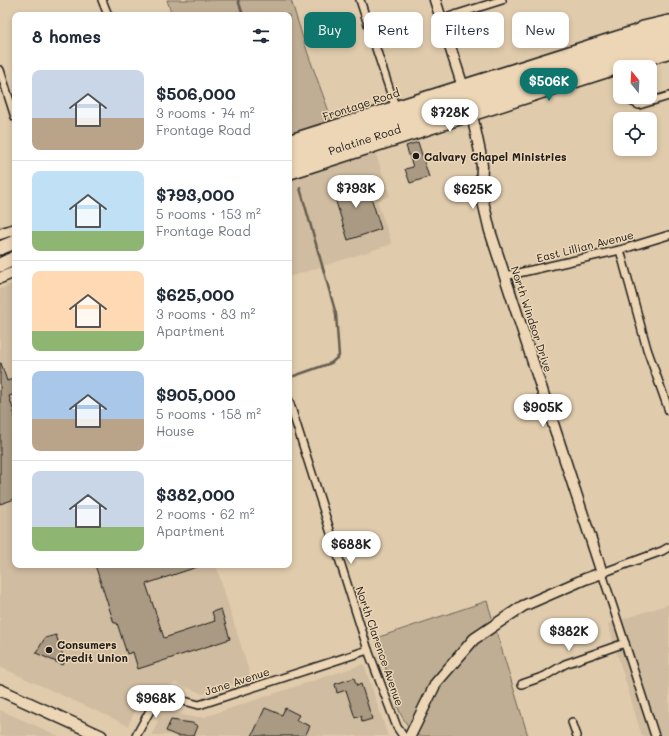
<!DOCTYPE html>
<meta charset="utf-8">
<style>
:root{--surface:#fff;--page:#f2f2f3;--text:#1f2937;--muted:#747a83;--line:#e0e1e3;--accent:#0f766e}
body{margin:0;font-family:Mali,sans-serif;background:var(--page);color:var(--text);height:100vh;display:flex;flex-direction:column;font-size:15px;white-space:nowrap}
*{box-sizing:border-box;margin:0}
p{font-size:13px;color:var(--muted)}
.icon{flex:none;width:22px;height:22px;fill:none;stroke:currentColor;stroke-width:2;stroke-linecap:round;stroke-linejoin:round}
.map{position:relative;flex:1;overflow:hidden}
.side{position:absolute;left:12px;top:12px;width:280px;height:556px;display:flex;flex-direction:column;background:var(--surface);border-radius:8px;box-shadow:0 2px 6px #0003}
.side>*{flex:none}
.guide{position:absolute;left:304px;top:12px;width:305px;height:36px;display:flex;gap:8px}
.needle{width:26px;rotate:342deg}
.tools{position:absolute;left:613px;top:60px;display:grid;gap:8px}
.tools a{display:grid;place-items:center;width:44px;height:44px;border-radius:8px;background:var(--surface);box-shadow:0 2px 6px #0003;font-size:20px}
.price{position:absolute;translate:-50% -34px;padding:0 9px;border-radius:14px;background:#fff;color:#222;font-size:13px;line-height:26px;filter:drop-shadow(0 1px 2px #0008)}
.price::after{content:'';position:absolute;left:50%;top:24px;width:12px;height:9px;margin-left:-6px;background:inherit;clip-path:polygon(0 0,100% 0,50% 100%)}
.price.active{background:var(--accent);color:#fff}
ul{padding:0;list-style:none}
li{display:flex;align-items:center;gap:12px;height:100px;padding:0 20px}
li+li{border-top:1px solid var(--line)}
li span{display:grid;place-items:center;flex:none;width:112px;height:80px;border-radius:8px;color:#555}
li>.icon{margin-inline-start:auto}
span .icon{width:48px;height:48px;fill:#fffc;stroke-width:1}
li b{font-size:17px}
h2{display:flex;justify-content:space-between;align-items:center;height:48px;padding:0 20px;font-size:17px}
.tag{padding:0 14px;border-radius:8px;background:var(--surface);box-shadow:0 2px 6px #0003;font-size:14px;line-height:36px}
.tag.active{background:var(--accent);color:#fff}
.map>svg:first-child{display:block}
.built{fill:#d0bca0}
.green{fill:#c0ae94;stroke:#6e6558}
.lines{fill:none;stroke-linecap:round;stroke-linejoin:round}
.stream{stroke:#655d51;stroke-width:2.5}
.building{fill:#aa9a83;stroke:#1c1c1c}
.street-casing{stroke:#1c1c1c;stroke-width:10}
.secondary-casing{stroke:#1c1c1c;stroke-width:13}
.primary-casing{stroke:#1c1c1c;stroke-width:14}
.highway-casing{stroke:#1c1c1c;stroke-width:16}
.street{stroke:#edd6b5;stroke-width:7}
.secondary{stroke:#edd6b5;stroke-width:10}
.primary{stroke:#edd6b5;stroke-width:11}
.highway{stroke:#edd6b5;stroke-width:13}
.poi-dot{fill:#1c1c1c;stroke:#edd6b5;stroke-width:1.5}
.labels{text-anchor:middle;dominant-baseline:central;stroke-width:3;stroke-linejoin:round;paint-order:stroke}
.street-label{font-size:11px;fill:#1c1c1c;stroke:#edd6b5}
.poi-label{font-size:11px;font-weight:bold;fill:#1c1c1c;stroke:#edd6b5;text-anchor:start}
</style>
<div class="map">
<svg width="669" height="736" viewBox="0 0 669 736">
<rect width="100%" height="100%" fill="#e0cbac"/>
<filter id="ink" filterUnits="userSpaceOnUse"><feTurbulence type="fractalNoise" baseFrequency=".025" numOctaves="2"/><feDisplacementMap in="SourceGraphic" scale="8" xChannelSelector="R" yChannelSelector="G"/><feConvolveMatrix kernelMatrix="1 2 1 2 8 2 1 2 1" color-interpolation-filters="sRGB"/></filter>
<g filter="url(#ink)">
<g class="built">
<polygon points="375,151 390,196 377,201 392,244 289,277 289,179"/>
<polygon points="15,283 15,565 216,565 251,678 203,694 176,683 142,694 128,726 110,717 0,667 0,289"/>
<polygon points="669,604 669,736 642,736 608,624"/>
<polygon points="364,664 388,736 152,735 163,709 190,717 204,717"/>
<polygon points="0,710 59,736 0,736"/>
</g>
<g class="green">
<polygon points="167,0 291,0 308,54 332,120 289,134 289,15 172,15"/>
<polygon points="487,601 528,736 414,736 400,713 376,638"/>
</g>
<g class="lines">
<g class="stream">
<polyline points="238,0 243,15"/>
<polyline points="294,376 331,363 339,356 336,314 300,188"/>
</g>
</g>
<g class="building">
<polygon points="418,142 429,177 410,183 405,169 413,167 406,146"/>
<polygon points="365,178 381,229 348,240 332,189"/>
<polygon points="0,363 1,363 7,381 15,378 15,394 9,396 15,415 15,457 13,458 15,463 15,499 0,504"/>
<polygon points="95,565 200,565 200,566 146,584 164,638 215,621 212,612 221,609 230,639 138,669 133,652 127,654 117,623 114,623"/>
<polygon points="56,635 65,661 63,665 36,653 45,638"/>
<polygon points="354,678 357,686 361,684 372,719 362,722 361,716 355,718 346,690 337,693 335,684"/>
<polygon points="265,708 282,715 285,708 299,715 296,720 310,726 305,736 252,736"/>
<polygon points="171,720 192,723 198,726 194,736 177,736 166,731"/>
</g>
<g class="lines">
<defs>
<g id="street">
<polyline points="102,0 108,15"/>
<polyline points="360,0 395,106"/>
<polyline points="442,19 502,0"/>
<polyline points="0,70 15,117"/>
<polyline points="628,97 631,101 639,105 669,96"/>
<polyline points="620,250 647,349 669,411"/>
<polyline points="505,276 620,250 669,235"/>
<polyline points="289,401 368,650 397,727 403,736"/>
<polyline points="522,684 545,676 565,664 625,643"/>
<polyline points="572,722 577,736"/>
<polyline points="136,736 159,694 199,705 368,650"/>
<polyline points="655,736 602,573 662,551 669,547"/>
</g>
<g id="secondary">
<polyline points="624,67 669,53"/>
<polyline points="289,140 650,26"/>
<polyline points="289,174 620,68"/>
<polyline points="0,234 15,229"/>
<polyline points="0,278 15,272"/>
<polyline points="410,736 436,683 474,639 523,606 585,579 602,573 490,231 481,193 482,166 480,152 472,115 435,0"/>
</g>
<polyline id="primary" points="0,690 101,736"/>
<g id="highway">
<polyline points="643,28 669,22"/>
<polyline points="289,151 465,94 669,31"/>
<path id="s1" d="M289 163 669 42"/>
<polyline points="0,248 15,242"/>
<polyline points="0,265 15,258"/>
</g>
</defs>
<use href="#street" class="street-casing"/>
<use href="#secondary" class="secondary-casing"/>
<use href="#primary" class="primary-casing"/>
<use href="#highway" class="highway-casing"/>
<use href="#street" class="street"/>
<use href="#secondary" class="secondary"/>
<use href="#primary" class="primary"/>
<use href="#highway" class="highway"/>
</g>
</g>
<g class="poi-dot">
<circle cx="416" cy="156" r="4"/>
<circle cx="49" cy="650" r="4"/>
</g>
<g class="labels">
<g class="street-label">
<text transform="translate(361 104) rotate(-18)">Frontage Road</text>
<text stroke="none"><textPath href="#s1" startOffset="79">Palatine Road</textPath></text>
<text transform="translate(585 246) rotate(-14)">East Lillian Avenue</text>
<text transform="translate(532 319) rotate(72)">North Windsor Drive</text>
<text transform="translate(380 646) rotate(71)">North Clarence Avenue</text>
<text transform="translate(237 681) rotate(-18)">Jane Avenue</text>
</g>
<g class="poi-label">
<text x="424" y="156">Calvary Chapel Ministries</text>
<text x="57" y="644">Consumers<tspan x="57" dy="13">Credit Union</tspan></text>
</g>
</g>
</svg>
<div class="tools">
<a><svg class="needle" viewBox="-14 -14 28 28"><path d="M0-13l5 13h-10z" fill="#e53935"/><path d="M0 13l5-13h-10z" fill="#747a83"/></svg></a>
<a><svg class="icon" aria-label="locate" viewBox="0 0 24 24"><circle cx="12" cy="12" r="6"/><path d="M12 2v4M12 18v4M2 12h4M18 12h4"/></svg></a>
</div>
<b class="price active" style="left:549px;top:102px">$506K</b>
<b class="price" style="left:450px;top:133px">$728K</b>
<b class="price" style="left:356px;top:209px">$793K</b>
<b class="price" style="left:473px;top:210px">$625K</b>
<b class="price" style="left:543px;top:428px">$905K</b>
<b class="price" style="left:351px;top:565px">$688K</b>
<b class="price" style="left:569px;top:652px">$382K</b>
<b class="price" style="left:156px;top:719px">$968K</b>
<div class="guide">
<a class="tag active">Buy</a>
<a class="tag">Rent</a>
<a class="tag">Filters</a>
<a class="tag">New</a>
</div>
<section class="side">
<h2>8 homes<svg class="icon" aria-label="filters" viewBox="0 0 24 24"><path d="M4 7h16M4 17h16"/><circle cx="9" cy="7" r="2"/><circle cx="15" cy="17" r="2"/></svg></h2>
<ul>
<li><span style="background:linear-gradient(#c9d6e8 60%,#b9a48a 0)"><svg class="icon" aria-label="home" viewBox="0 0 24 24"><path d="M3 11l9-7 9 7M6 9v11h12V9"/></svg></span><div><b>$506,000</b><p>3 rooms · 74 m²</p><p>Frontage Road</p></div></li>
<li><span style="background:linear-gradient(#bfe0f5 75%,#8fb573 0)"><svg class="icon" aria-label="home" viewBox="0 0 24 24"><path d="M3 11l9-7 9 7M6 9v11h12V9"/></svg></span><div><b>$793,000</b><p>5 rooms · 153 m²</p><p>Frontage Road</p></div></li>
<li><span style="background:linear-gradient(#ffd9b3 75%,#8fb573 0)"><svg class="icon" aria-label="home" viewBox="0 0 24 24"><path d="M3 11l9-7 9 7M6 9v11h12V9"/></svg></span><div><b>$625,000</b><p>3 rooms · 83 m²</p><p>Apartment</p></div></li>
<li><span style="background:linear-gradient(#a9c7e8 60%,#b9a48a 0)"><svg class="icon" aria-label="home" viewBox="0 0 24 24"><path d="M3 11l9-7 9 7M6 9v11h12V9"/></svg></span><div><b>$905,000</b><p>5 rooms · 158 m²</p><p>House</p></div></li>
<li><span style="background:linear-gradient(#c9d6e8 70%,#8fb573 0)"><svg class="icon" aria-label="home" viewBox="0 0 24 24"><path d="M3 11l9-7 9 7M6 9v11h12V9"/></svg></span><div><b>$382,000</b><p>2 rooms · 62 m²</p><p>Apartment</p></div></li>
</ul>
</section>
</div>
